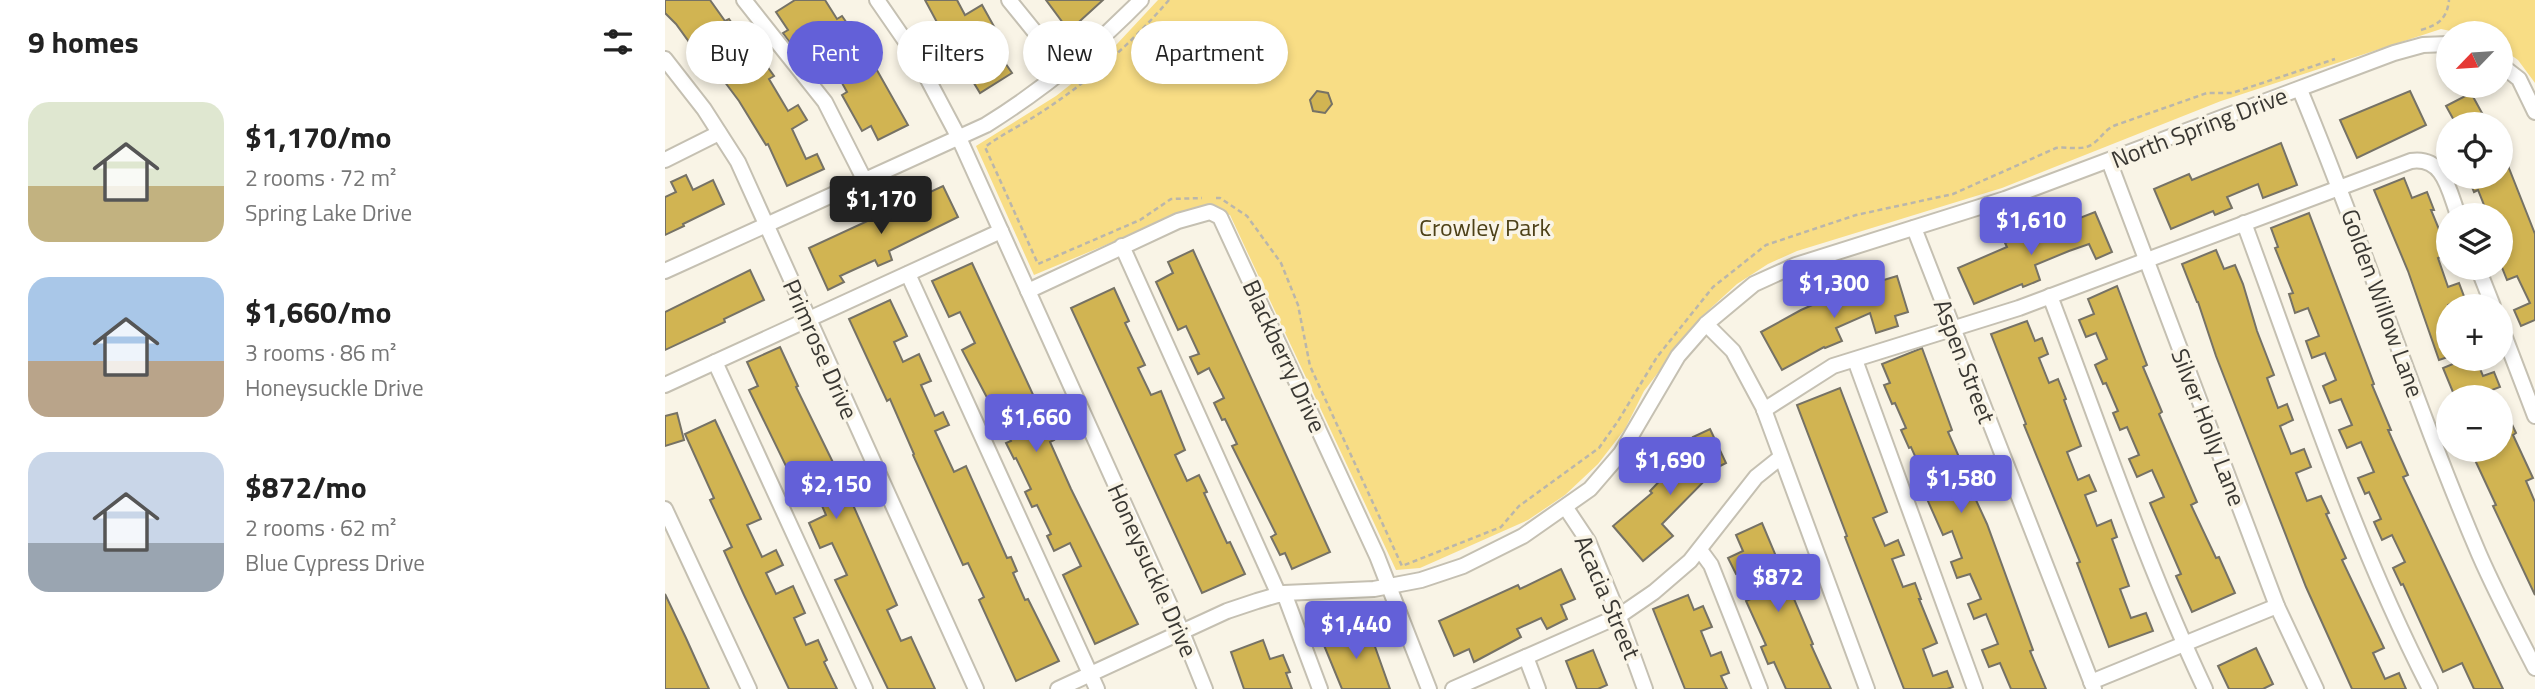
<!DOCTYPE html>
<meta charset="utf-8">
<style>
:root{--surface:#fff;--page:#f6f6f6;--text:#222;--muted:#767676;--accent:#6360d8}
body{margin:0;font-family:"Titillium Web",sans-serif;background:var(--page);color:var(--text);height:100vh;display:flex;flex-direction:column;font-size:26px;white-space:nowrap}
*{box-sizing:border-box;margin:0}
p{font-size:23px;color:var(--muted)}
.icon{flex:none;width:38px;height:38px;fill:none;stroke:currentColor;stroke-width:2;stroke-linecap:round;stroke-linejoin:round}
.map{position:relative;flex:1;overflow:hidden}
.side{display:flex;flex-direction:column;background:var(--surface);width:665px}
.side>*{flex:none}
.guide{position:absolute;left:21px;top:21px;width:665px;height:63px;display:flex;gap:14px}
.needle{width:46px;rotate:245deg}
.controls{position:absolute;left:1771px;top:21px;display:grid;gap:14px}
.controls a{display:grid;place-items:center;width:77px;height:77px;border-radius:50%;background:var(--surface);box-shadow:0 4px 10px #0003;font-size:35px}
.price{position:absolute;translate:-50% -60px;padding:0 16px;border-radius:7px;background:var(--accent);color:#fff;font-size:23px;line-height:46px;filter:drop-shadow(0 2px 4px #0008)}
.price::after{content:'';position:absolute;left:50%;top:42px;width:21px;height:16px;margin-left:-10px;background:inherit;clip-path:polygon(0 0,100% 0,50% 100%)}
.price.active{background:#222;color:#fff}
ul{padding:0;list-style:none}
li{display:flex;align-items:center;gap:21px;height:175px;padding:0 28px}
li span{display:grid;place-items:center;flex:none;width:196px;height:140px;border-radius:21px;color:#555}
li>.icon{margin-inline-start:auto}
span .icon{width:84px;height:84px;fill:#fffc;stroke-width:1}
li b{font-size:30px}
h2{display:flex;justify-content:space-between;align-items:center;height:84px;padding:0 28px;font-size:30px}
.pill{padding:0 24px;border-radius:32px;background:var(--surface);box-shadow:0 4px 10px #0003;font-size:24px;line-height:63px}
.pill.active{background:var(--accent);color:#fff}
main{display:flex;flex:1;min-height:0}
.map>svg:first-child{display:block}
.green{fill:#f8dd85}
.building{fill:#d1b452;stroke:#767265;stroke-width:2}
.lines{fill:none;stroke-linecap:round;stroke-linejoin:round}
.minor-casing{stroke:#c5c0b2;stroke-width:18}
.path{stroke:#bab6ab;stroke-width:2.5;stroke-dasharray:5 3.5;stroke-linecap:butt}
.minor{stroke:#fff;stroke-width:14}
.labels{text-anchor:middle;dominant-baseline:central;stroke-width:7;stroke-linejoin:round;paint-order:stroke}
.street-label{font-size:24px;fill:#3a3833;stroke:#f9f4e6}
.park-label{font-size:24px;fill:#4d4118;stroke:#f9f4e6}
</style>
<main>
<section class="side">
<h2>9 homes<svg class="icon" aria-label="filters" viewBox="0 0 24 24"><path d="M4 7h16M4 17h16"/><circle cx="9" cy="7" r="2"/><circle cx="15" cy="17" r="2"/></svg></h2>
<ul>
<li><span style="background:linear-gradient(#dfe7d0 60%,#c2b280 0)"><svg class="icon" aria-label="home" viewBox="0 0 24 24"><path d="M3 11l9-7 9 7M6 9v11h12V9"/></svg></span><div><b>$1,170/mo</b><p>2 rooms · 72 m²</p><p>Spring Lake Drive</p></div></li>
<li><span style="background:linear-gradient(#a9c7e8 60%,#b9a48a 0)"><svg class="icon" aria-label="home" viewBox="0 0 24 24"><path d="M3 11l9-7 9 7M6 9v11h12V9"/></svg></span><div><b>$1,660/mo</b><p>3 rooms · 86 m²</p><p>Honeysuckle Drive</p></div></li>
<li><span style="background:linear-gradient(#c9d6e8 65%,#9aa5b1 0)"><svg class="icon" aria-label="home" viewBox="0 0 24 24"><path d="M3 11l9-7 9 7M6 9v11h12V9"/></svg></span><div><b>$872/mo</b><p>2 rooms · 62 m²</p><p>Blue Cypress Drive</p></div></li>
</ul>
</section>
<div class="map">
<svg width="1870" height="689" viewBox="0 0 1870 689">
<rect width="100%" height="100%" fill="#f9f4e6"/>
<polygon class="green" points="493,0 1870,0 1870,83 1853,60 1836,48 1836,33 1795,33 1776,29 1556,101 1337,188 1132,251 1103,264 1072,284 1035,318 979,391 960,429 933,464 900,495 863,520 755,568 731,570 565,215 529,208 369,275 311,146 391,96 438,59"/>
<g class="building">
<polygon points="0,0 45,0 60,21 64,19 96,65 99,62 109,76 104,79 123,111 133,105 142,120 127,129 141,159 152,154 159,169 122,186 103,144 101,145 74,101 44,61 40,64 11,24 0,13"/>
<polygon points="130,0 160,0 172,19 177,16 200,49 243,125 213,140 206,126 197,131 177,95 182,92 172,74 182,69 166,45 151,55 138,36 126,44 118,33 123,30 111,12"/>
<polygon points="260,0 292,0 300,15 317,5 331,30 321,35 347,73 315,93 290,52 288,52"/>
<polygon points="381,0 438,0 404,31"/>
<polygon points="652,91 663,93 667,104 660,113 648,111 645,100"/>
<polygon points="1745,91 1761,125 1692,158 1675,120"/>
<polygon points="1806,93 1823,124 1791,124 1781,106"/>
<polygon points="1616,143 1632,185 1598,198 1593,184 1562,197 1567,208 1550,215 1548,211 1506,229 1489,189 1524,174 1527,180"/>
<polygon points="1836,148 1870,234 1870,320 1856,326 1849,310 1865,303 1852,276 1842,280 1836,265 1836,215 1823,215 1813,190 1809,192 1803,177 1836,177"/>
<polygon points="21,175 28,190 48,180 59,204 18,224 19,226 0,235 0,197 11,192 6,182"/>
<polygon points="1739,178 1747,198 1762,192 1769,210 1766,210 1783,251 1783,254 1773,258 1783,287 1794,283 1800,299 1783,305 1783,357 1774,360 1743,271 1709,190"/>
<polygon points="278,186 293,217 224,251 227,260 213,266 210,260 175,276 179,282 163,290 144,248"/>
<polygon points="1430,212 1447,252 1431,259 1424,244 1404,251 1370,265 1375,280 1358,287 1357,284 1309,304 1293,268 1342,247 1340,243 1377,228 1379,232"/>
<polygon points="1644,213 1709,384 1707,385 1726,430 1723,430 1743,475 1738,477 1838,689 1809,689 1797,663 1778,672 1738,584 1736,585 1728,568 1740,562 1727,535 1717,540 1709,522 1716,519 1704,492 1700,494 1693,478 1709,472 1696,442 1682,448 1674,430 1687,425 1676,399 1665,403 1658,386 1671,380 1660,353 1647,358 1641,341 1654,336 1643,308 1630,313 1624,294 1628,293 1610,248 1613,247 1606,228"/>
<polygon points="528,250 665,552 627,569 620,553 615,555 606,537 611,534 567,446 572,444 560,419 557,420 549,403 559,398 544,368 533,374 525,357 534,354 521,326 513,330 491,282 508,273 503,262"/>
<polygon points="1551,250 1559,269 1570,265 1578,284 1592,331 1609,375 1602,378 1613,408 1622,404 1628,420 1615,426 1626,454 1639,449 1646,467 1631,473 1642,501 1656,496 1664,513 1661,514 1681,558 1677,560 1719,648 1708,653 1720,679 1734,673 1741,689 1687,689 1641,587 1551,356 1533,302 1532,302 1517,264"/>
<polygon points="307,263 389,440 385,442 406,489 473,624 430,644 398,575 416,566 405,543 389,551 382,536 386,534 372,505 367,507 360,492 366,489 351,458 349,459 341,443 346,441 331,408 328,409 297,350 310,343 295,312 284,317 267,281"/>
<polygon points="85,270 99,300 59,319 60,322 0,350 0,312"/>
<polygon points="1232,276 1243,312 1230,316 1233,326 1211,333 1205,313 1171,328 1177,341 1160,348 1159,347 1117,370 1096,332 1136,310 1179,291 1179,292"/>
<polygon points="1452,286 1482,365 1478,367 1497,412 1494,414 1532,502 1526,505 1551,558 1554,557 1570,593 1527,612 1511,576 1516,574 1485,503 1499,497 1487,470 1472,477 1464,459 1474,455 1462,427 1455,430 1448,413 1453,411 1441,383 1438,384 1430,365 1442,359 1431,333 1421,337 1414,320 1429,314 1423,299"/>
<polygon points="449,288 464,321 460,323 480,365 473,368 486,395 496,391 520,450 510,455 522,481 534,475 542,492 539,493 562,543 565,542 580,574 537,593 406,308"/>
<polygon points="225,300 242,336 229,342 238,362 254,354 266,381 256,385 270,416 278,412 284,425 270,431 289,472 301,466 342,558 346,557 352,571 348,573 360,600 363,599 394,661 351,681 314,600 319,597 303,563 298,565 248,455 249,454 225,399 222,401 184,319"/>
<polygon points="1362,321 1370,341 1377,338 1383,354 1374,358 1384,383 1393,379 1401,399 1399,400 1416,446 1402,452 1413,480 1424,475 1431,491 1420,495 1432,526 1446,520 1452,537 1447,539 1464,586 1455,589 1466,618 1481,613 1488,631 1444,647 1412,563 1415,562 1359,425 1361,424 1326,334"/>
<polygon points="115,347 133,386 131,387 181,489 232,605 222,610 236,641 246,637 270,689 223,689 170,580 182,575 167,543 155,548 144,523 161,515 151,492 137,499 84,390 93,386 82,362"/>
<polygon points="1257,348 1287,430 1283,432 1301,473 1299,474 1322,524 1368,650 1365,651 1381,689 1346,689 1335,663 1324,667 1317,650 1333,644 1321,614 1309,619 1303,604 1316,599 1305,574 1292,578 1286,562 1297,558 1287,531 1278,535 1262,499 1268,496 1246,447 1244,448 1236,430 1241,428 1230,403 1227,404 1219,385 1225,383 1217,364"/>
<polygon points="1800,359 1811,359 1818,376 1829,372 1835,387 1808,397 1790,397 1778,368"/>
<polygon points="1175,388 1222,512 1208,518 1220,546 1233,540 1239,555 1227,559 1238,587 1250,583 1256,599 1254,599 1272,643 1258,649 1268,676 1282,671 1288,687 1282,689 1239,689 1180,537 1182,536 1132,405"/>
<polygon points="1836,409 1841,419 1844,418 1851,433 1848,435 1868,478 1861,481 1870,502 1870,595 1828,506 1831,505 1810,460 1813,459 1809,450 1836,450"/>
<polygon points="12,413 19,440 0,446 0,416"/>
<polygon points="50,420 96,519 82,525 97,557 111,550 118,565 101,573 111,594 128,586 140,613 129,618 141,645 153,640 162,660 159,662 172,689 124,689 79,595 59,551 67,547 45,500 49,498 20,434"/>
<polygon points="1045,429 1061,463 1053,467 997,524 1008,536 978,561 948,526 987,493 985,491 1031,443 1028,437"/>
<polygon points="1097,523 1148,644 1146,645 1166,689 1121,689 1109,662 1103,664 1096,647 1101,645 1081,601 1095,595 1084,568 1071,574 1063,558 1078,551 1071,535"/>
<polygon points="896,569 910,599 896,605 902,619 882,629 876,618 852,629 856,637 809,662 804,649 789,656 774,621 853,585 855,589"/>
<polygon points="0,594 21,638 44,689 0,689"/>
<polygon points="1023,595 1029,610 1038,606 1047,627 1036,631 1046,656 1056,652 1064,673 1056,676 1062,689 1020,689 988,609"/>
<polygon points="703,627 725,689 677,689 656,638 671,633 673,638"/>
<polygon points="598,640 605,659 618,655 625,672 621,673 627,689 579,689 566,652"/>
<polygon points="1591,648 1608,684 1598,689 1564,689 1553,666"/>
<polygon points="928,650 942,685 933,689 912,689 901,661"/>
</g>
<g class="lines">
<defs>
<g id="minor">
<polyline points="79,0 160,102 200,181"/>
<polyline points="212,0 250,55 294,138 517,632 540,689"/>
<polyline points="344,0 399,68"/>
<polyline points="0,59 39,109 73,162 311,689"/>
<polyline points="1836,65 1854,79 1870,112"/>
<path d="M1635 90C1699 243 1749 402 1814 554 1831 593 1851 631 1870 668"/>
<polyline points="0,160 54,133"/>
<polyline points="1444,161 1612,606 1651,689"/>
<path d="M1579 223C1637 380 1689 541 1765 689"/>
<polyline points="1249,228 1429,689"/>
<polyline points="457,246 614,595"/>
<polyline points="1813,268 1828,306"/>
<path d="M0 271 321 125C377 90 430 47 476 0"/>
<polyline points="243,274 432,689"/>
<polyline points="363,291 513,221 545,212 555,217 712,556 764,689"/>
<path d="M1385 296C1435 427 1480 562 1540 689"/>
<polyline points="1041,324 1068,351 1098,407 1202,689"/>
<polyline points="1836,327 1870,416"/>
<polyline points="1190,360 1310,689"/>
<polyline points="50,362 200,689"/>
<polyline points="0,385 336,231"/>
<path d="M1099 410 1168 366 1354 308 1746 161C1779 156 1784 191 1793 215"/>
<polyline points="901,508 923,541 951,609 980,689"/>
<polyline points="0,509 84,689"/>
<polyline points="1035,550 1046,565 1095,689"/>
<polyline points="619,593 655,689"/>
<polyline points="861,657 873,689"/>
<polyline points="1426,682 1612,606"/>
<polyline points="393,689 562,611 592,601 619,593 709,589 756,580 798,566 858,536 925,489 956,453 1013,356 1041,324 1089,284 1131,265 1340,199 1729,53 1758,45 1783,44"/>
<polyline points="788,689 954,616 989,592 1025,561 1091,477 1116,457"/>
</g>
</defs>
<use href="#minor" class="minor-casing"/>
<g class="path">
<path d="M504 0C466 44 423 82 375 113 357 125 337 134 320 147L373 264 475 220 506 199 537 198"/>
<path d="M1756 30C1773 25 1782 19 1784 0"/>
<path d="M551 198H555L582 216 616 263 633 305 645 366 737 566 836 527 854 506 934 448 953 421 992 357 1048 287 1101 245 1191 215 1288 194 1391 148C1403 146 1418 152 1429 143 1438 136 1439 130 1451 125L1542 93H1567L1670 59"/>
</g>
<use href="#minor" class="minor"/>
</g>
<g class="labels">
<g class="street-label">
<text transform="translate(1534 127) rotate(-21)">North Spring Drive</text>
<text transform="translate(1718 303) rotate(70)">Golden Willow Lane</text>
<text transform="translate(156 349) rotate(66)">Primrose Drive</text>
<text transform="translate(620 356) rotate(65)">Blackberry Drive</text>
<text transform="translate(1300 361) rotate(69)">Aspen Street</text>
<text transform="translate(1544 427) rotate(69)">Silver Holly Lane</text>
<text transform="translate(488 570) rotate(66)">Honeysuckle Drive</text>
<text transform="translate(943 597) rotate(67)">Acacia Street</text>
</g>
<g class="park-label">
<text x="820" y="227">Crowley Park</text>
</g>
</g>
</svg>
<div class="controls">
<a><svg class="needle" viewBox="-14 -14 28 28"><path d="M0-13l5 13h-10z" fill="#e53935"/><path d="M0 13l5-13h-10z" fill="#767676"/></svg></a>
<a><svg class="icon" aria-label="locate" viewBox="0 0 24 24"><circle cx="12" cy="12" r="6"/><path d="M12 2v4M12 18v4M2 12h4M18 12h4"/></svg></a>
<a><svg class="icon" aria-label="layers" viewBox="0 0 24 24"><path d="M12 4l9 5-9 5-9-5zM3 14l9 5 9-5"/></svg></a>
<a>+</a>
<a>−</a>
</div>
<b class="price active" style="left:216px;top:236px">$1,170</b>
<b class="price" style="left:1366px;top:257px">$1,610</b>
<b class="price" style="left:1169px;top:320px">$1,300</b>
<b class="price" style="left:371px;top:454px">$1,660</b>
<b class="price" style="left:1005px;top:497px">$1,690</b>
<b class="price" style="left:1296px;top:515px">$1,580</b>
<b class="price" style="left:171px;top:521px">$2,150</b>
<b class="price" style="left:1113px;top:614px">$872</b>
<b class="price" style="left:691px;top:661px">$1,440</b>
<div class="guide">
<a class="pill">Buy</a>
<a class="pill active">Rent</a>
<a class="pill">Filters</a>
<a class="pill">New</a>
<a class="pill">Apartment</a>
</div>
</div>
</main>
